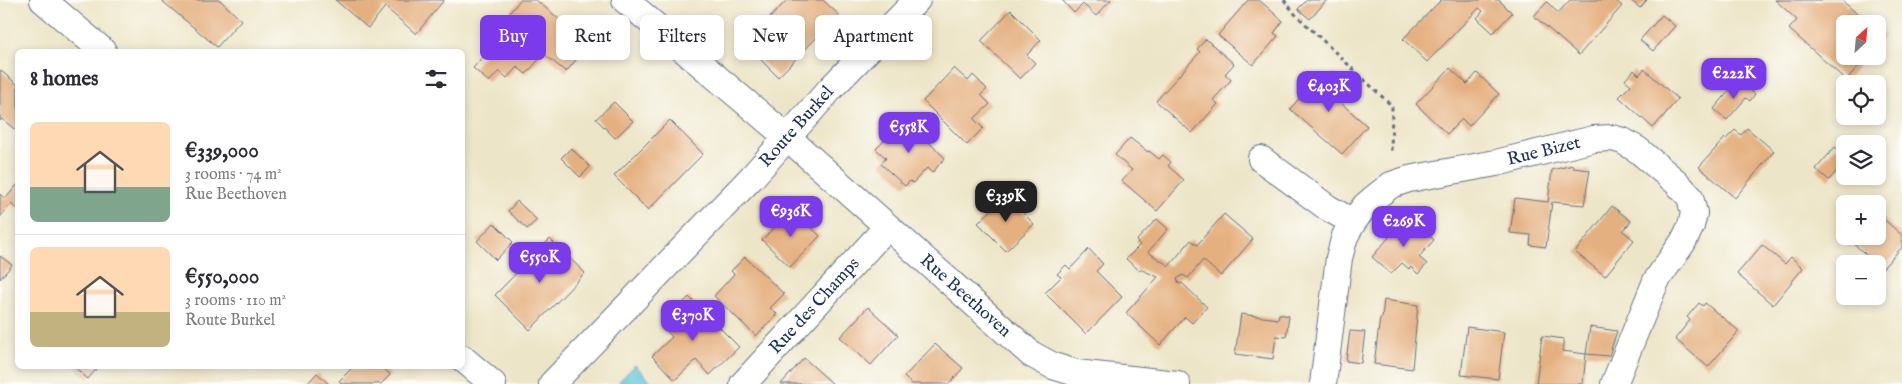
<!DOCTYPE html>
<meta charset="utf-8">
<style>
:root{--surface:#fff;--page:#f2f2f3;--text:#2b2b33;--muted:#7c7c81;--line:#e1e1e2;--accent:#7c3aed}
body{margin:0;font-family:"IM FELL English",serif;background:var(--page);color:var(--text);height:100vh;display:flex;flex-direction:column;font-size:19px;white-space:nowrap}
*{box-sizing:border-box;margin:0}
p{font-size:16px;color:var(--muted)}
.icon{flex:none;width:28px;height:28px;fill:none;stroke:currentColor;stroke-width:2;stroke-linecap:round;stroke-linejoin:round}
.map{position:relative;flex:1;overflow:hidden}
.sheet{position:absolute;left:15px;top:49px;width:450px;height:320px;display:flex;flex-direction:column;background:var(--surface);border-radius:8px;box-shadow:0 2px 8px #0003}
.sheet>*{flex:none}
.top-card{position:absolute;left:480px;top:15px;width:475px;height:45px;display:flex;gap:10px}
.needle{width:32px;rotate:26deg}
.tools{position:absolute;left:1836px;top:15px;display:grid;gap:10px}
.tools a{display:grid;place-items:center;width:50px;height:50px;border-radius:8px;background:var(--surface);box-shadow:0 2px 8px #0003;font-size:25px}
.price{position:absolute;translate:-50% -42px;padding:0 11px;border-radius:10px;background:var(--accent);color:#fff;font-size:16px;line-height:32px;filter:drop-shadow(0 1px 2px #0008)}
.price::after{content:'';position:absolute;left:50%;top:30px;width:15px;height:11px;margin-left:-8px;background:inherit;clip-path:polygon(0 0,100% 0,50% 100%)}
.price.active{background:#222;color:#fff}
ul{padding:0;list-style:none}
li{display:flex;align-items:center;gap:15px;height:125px;padding:0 15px}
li+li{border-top:1px solid var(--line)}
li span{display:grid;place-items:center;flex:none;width:140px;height:100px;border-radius:8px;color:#555}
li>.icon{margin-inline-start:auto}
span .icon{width:60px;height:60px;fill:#fffc;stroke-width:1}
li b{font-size:21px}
h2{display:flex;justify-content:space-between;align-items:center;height:60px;padding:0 15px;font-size:21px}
.pill{padding:0 18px;border-radius:8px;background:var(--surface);box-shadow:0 2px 8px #0003;font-size:18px;line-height:45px}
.pill.active{background:var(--accent);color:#fff}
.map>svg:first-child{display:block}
.water{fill:#5ac3d6;stroke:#3a799a}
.building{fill:#e5b080}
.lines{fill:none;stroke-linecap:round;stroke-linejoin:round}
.street-casing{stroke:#646f83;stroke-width:28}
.path{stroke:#646f83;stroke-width:3;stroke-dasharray:4 4;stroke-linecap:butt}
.street{stroke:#fff;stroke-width:26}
.labels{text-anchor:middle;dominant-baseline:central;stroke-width:4;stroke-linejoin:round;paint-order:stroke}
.street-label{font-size:18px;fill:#1b2f5e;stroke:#fdfcf7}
</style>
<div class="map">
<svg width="1902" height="384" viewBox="0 0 1902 384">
<rect width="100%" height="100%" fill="#fdfcf7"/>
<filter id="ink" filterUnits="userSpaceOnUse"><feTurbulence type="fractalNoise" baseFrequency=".02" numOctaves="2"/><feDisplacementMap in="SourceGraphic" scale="10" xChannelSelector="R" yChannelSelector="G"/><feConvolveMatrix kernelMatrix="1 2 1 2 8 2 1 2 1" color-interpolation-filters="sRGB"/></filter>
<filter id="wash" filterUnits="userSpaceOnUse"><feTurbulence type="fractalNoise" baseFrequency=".0096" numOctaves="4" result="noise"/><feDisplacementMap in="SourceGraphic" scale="20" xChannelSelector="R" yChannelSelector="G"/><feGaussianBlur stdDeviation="1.12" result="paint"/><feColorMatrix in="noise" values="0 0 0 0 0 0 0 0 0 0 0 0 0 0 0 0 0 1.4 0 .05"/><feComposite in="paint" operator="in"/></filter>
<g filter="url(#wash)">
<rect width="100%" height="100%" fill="#ede5c7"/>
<polygon class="water" points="635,365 654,384 623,384 619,381"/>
<g id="blocks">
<g class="building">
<polygon points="161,0 220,0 241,20 217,47"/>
<polygon points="335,0 444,0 416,34 385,7 368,28"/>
<polygon points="520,0 536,0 589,44 566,72 544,54 526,74 517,67 507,78 499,71 489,82 473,68 495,42 511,55 526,38 515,30 511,35 505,29 509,24 504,20"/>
<polygon points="787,0 823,0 839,15 778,77 745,44"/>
<polygon points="1062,0 1111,0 1096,16 1083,4 1074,13"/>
<polygon points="1248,0 1259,0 1283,21 1274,33 1278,36 1253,65 1218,35"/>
<polygon points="1307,0 1327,0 1310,19 1298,9"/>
<polygon points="1441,0 1499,0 1512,13 1493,33 1477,18 1483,11 1479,8 1427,62 1403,39"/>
<polygon points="1570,0 1615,0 1622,6 1579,55 1534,16 1547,2 1558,13"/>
<polygon points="1630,0 1647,0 1640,8"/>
<polygon points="1775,0 1841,0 1860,16 1861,15 1872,24 1845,24 1845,56 1867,56 1846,80 1789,29 1797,20"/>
<polygon points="1011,10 1041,40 1027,55 1035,63 1020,79 981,41"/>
<polygon points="1662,15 1675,26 1653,51 1640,40"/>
<polygon points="1878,29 1885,36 1878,45"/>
<polygon points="1206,39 1234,64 1225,74 1231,80 1213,100 1218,104 1192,133 1156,101 1200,52 1197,49"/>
<polygon points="954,68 968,81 973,75 987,89 981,95 990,104 974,119 983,128 967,145 923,101"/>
<polygon points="1450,68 1467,84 1477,73 1499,94 1469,126 1462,119 1447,134 1416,104"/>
<polygon points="1644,69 1678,99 1653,128 1619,97 1631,85 1625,80 1634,70 1639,75"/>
<polygon points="0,70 18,85 18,132 2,119 0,121"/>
<polygon points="1321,73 1328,79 1334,73 1344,81 1332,95 1367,126 1342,154 1290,109"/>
<polygon points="1738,80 1755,94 1750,101 1746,98 1727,120 1714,109"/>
<polygon points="614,102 633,121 615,138 596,119"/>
<polygon points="905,119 945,158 932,173 927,168 913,183 910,181 905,186 881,164 886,158 876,149"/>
<polygon points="670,120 703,154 648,210 614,176"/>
<polygon points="1747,128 1774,151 1735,198 1699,167 1725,138 1726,139 1735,130 1741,135"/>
<polygon points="1130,138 1148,152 1149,151 1159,159 1163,155 1171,162 1168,166 1184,180 1157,211 1122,181 1132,170 1115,155"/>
<polygon points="1835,147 1845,155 1845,162 1829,180 1816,169"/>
<polygon points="571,148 590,167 580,177 561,158"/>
<polygon points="1573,165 1573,168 1590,170 1584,205 1552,202 1546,247 1530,245 1531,235 1510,233 1515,198 1548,202 1552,170"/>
<polygon points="18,184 18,206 16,208 11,204 0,217 0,194 5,199"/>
<polygon points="1006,196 1034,224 1006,251 978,223"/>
<polygon points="517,201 537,220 527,229 508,211"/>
<polygon points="1612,206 1631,221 1623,231 1634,240 1605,276 1575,252"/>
<polygon points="792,209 820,236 790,267 762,240"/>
<polygon points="1224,214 1253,239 1221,276 1203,260 1188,278 1183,275 1177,279 1179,284 1182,283 1207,307 1192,323 1185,317 1160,345 1126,313 1158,277 1140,269 1140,271 1126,259 1140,245 1136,241 1157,219 1168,229 1148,252 1169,266 1191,240 1197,245"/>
<polygon points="1407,216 1434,240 1419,257 1427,264 1418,274 1411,267 1409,269 1402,263 1391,274 1372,257"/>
<polygon points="1880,216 1902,235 1902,247 1882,269 1854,244 1862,236 1878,236 1878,219"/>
<polygon points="494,223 513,242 496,260 477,241"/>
<polygon points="550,239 585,273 530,330 495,295"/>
<polygon points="1762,245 1785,264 1791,257 1803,268 1773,305 1737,274"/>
<polygon points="1089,249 1103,264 1096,271 1122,297 1086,334 1045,293 1061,277 1057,274 1066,265 1070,269"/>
<polygon points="0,256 12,265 0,279"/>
<polygon points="745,257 784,294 770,308 777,314 756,336 714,296 734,274 731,271"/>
<polygon points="689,297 739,347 710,375 696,360 675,380 652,356 672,337 661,325"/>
<polygon points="1384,300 1418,305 1412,369 1374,364 1380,318 1382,318"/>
<polygon points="1699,303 1703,306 1705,303 1739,331 1708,367 1675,339 1690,320 1687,317"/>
<polygon points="868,307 898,335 871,365 840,337"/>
<polygon points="1241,314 1278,319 1279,314 1289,316 1286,337 1276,336 1273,359 1235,354"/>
<polygon points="1467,327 1504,332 1498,379 1461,375"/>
<polygon points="1590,327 1617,331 1609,356 1586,354 1583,384 1536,384 1542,336 1564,339 1562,351 1586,354"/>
<polygon points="1350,331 1365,332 1361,363 1346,361"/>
<polygon points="935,344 963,368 949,384 912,384 904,377"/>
<polygon points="804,358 833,384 781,384"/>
<polygon points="73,366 99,366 88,379"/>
<polygon points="354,366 382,366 390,375 381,384 342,384 339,381"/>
<polygon points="317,373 329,384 307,384"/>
</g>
</g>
</g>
<g filter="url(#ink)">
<use href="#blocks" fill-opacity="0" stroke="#646f83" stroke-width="1"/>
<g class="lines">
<defs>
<g id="street">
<polyline points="43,0 103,51"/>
<path id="s1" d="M625 0 788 138 1031 354 1053 366 1076 373 1177 384"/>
<polyline points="1261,159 1328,208 1353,222"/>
<polyline points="462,358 493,384"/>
<path id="s2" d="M552 384 753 176 832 87 917 0"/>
<path id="s3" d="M743 384 887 227"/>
<path id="s4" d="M1323 384 1339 258 1345 236 1353 222 1365 206 1378 195 1391 185 1409 179 1496 163 1594 139 1612 138 1623 141 1638 150 1676 182 1690 197 1694 213 1691 226 1683 242 1656 281 1614 384"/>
</g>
</defs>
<use href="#street" class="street-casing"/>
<polyline class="path" points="1284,0 1295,14 1392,106 1391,154"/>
<use href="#street" class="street"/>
</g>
</g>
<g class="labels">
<g class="street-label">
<text stroke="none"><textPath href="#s2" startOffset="355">Route Burkel</textPath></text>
<text stroke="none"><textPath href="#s4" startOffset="376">Rue Bizet</textPath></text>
<text stroke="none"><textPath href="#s1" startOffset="451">Rue Beethoven</textPath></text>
<text stroke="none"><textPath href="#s3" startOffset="106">Rue des Champs</textPath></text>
</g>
</g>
</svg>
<div class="tools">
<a><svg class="needle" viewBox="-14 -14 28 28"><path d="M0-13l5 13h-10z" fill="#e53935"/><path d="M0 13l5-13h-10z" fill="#7c7c81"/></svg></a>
<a><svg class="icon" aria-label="locate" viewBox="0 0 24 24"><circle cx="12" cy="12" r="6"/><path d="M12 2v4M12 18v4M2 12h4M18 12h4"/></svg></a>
<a><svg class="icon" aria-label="layers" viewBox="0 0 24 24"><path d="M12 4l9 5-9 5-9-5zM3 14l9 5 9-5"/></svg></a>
<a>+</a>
<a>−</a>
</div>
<b class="price" style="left:1734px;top:100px">€222K</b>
<b class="price" style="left:1329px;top:113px">€403K</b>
<b class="price" style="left:909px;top:154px">€558K</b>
<b class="price active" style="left:1006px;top:223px">€339K</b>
<b class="price" style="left:791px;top:238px">€936K</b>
<b class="price" style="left:1404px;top:248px">€269K</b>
<b class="price" style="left:540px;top:284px">€550K</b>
<b class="price" style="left:693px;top:342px">€370K</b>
<div class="top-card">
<a class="pill active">Buy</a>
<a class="pill">Rent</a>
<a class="pill">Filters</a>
<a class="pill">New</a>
<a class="pill">Apartment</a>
</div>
<section class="sheet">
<h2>8 homes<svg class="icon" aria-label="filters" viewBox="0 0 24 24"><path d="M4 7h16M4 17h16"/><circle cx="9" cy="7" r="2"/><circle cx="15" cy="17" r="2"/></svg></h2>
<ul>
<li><span style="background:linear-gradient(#ffd9b3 65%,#7fa58c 0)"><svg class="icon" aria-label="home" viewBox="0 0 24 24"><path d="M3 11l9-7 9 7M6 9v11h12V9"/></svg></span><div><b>€339,000</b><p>3 rooms · 74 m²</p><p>Rue Beethoven</p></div></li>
<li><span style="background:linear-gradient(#ffd9b3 65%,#c2b280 0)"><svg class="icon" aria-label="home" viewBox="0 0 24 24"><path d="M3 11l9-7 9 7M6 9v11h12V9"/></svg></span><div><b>€550,000</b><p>3 rooms · 110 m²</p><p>Route Burkel</p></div></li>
</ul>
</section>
</div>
